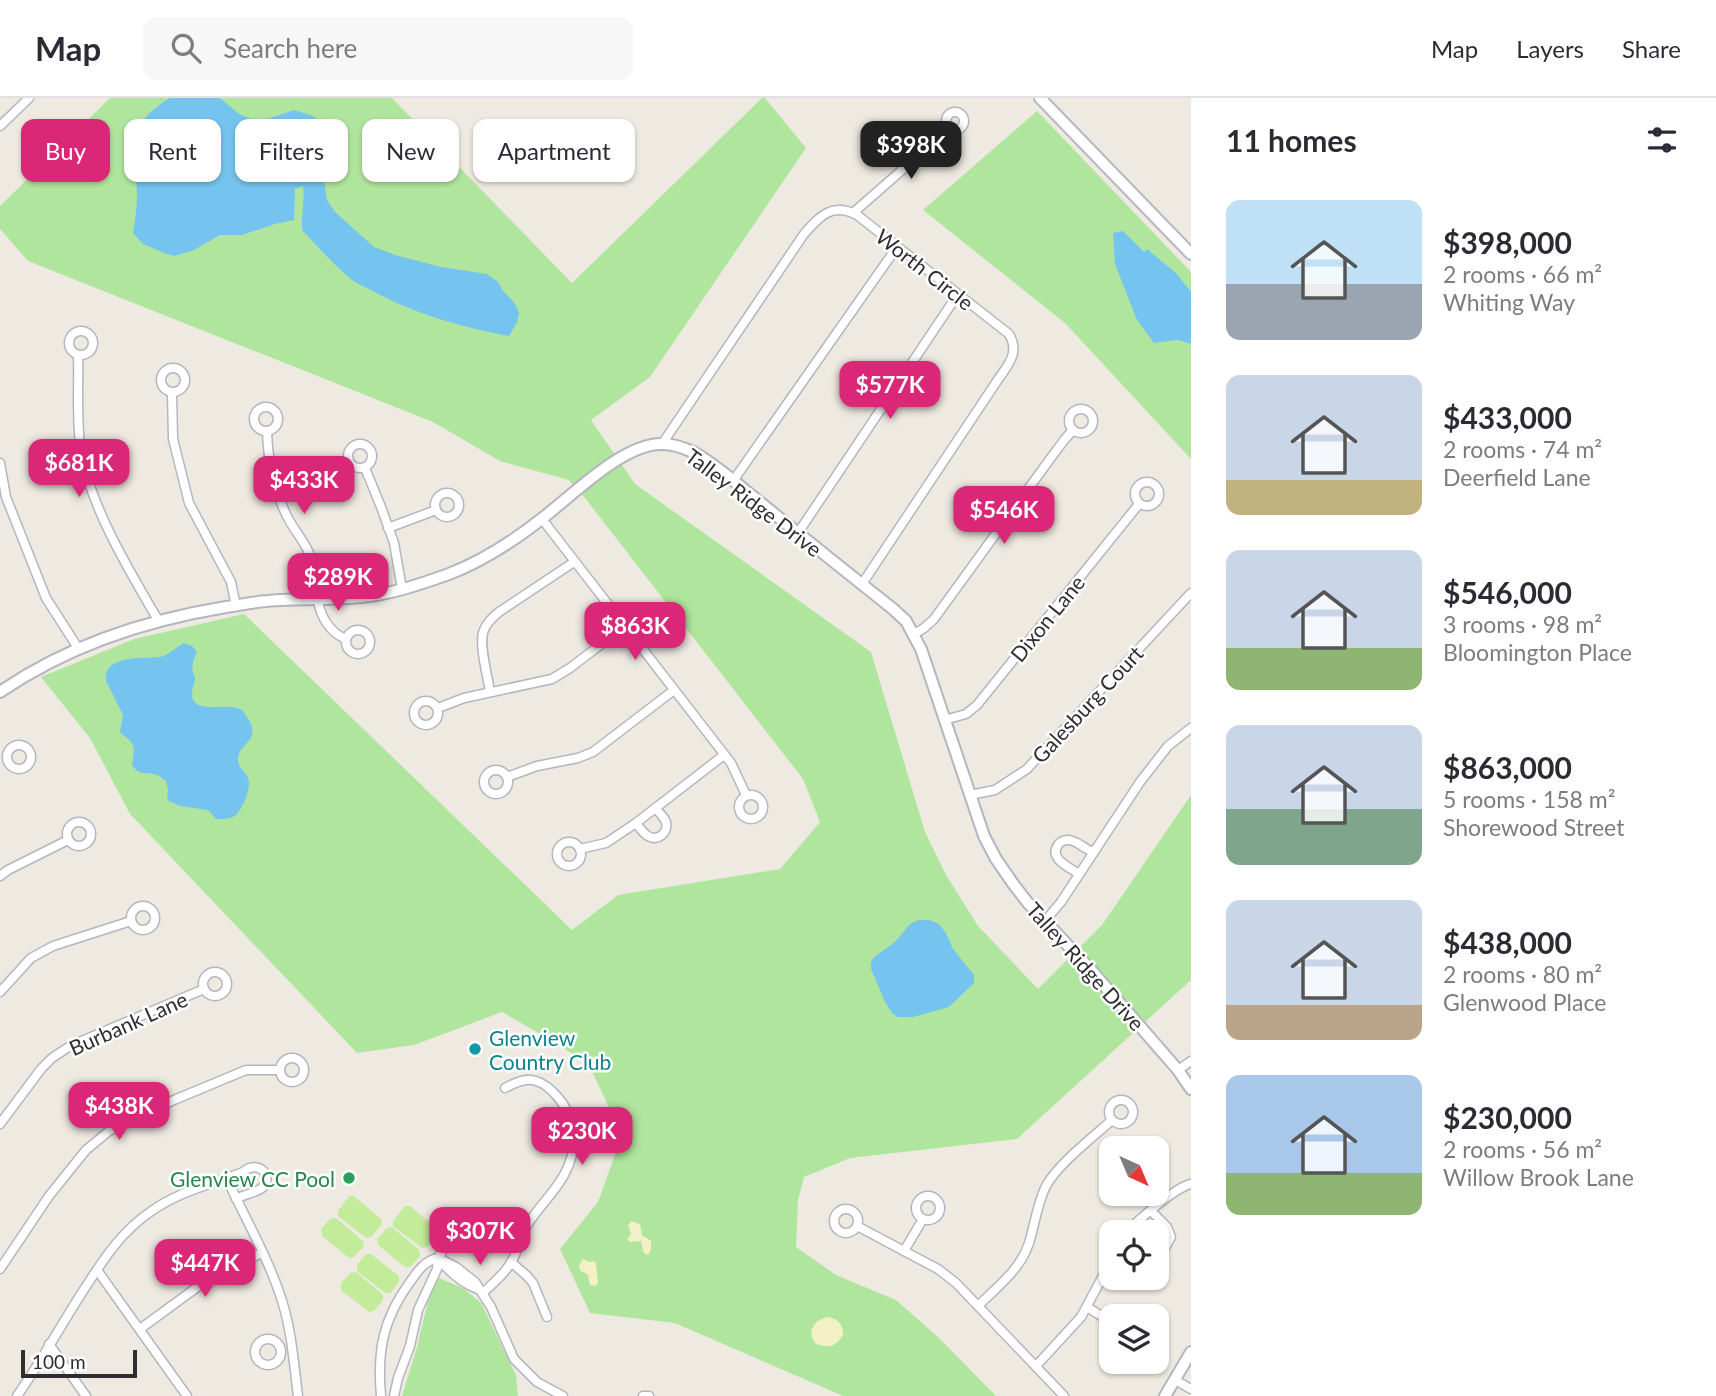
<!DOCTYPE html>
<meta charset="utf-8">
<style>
:root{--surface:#fff;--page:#f7f7f7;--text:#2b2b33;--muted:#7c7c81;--line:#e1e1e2;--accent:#db2777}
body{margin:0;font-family:Lato,sans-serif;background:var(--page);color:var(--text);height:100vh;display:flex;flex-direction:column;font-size:26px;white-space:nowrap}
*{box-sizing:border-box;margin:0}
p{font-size:23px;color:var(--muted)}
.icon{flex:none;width:38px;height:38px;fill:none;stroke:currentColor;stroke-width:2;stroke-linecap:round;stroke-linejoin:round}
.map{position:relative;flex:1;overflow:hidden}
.sheet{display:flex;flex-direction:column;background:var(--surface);width:525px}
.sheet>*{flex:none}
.top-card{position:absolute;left:21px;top:21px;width:665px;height:63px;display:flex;gap:14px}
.needle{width:46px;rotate:136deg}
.fabs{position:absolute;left:1099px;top:1038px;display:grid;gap:14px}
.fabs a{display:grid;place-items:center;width:70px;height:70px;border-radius:14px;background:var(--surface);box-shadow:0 2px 5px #0004;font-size:35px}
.scale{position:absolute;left:21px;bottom:18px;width:116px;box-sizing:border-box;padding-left:7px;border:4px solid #2e2e2e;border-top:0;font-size:19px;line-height:24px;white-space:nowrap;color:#2e2e2e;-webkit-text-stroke:5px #fff;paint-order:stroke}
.price{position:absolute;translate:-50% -60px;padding:0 16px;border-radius:14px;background:var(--accent);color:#fff;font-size:23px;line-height:46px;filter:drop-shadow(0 2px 4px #0008)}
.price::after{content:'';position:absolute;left:50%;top:42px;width:21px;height:16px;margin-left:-10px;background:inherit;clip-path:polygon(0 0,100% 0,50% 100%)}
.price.on{background:#222;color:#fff}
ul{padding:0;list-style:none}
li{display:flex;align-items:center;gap:21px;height:175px;padding:0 35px}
li span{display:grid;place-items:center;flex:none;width:196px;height:140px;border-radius:14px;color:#555}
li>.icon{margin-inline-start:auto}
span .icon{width:84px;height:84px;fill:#fffc;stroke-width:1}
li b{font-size:30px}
h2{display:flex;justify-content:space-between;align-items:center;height:84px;padding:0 35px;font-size:30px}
.tag{padding:0 24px;border-radius:14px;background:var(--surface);box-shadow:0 2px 5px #0004;font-size:24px;line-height:63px}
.tag.on{background:var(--accent);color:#fff}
header{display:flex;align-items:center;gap:42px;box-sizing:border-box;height:98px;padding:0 35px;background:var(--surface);border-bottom:2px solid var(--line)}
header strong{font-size:33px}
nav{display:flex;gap:38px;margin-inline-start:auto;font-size:24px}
.search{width:490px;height:63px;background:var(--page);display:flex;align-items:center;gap:18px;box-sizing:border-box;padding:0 24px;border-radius:14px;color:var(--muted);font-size:26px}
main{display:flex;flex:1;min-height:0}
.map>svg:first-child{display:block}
.green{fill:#b0e59e}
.sand{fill:#f3f0c5}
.pitch{fill:#c2ec9a}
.water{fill:#75c4f0}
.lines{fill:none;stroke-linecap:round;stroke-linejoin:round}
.street-casing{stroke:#b4b5c1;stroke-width:11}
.secondary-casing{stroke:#b4b5c1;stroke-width:14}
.street{stroke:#fff;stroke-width:8}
.secondary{stroke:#fff;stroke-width:10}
.culture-dot{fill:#0f9aa8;stroke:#fff;stroke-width:2.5}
.leisure-dot{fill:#2e9e5b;stroke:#fff;stroke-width:2.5}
.labels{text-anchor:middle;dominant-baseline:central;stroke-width:5;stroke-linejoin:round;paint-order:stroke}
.street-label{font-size:21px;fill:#2e2e2e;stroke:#fff}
.culture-label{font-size:21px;fill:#0d838f;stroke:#fff;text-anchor:start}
.leisure-label{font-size:21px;fill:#27864d;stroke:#fff;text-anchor:end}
</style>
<header>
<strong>Map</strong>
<div class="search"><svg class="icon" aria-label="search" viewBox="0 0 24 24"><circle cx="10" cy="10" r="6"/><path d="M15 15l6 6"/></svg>Search here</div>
<nav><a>Map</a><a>Layers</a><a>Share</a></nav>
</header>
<main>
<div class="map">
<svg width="1191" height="1298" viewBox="0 0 1191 1298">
<rect width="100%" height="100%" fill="#efeae1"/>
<g class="green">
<polygon points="110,0 392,0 572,185 762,0 765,0 806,50 650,279 591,322 635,386 871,554 925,734 946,777 978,828 1038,891 1102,827 1191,697 1191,882 1017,1041 850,1060 804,1079 798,1102 796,1149 836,1177 896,1202 938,1239 996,1298 843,1298 675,1225 590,1215 560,1151 598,1104 622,1037 589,967 556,945 502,914 414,947 357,955 130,716 90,640 41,579 134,541 244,516 572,832 618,797 780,771 820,724 803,681 585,400 569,382 500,363 433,324 28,163 0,131 0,108"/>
<polygon points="1037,13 1191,174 1191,361 1065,225 923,112"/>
<polygon points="439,1180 463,1190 481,1205 516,1277 518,1298 402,1298 417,1249 431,1191"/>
</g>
<g class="sand">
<polygon points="631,1123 640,1126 642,1137 651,1143 651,1151 649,1156 646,1157 643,1153 641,1143 630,1144 627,1141 631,1136 628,1128"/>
<polygon points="583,1161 589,1164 594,1163 596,1165 598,1184 596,1188 590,1187 588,1177 580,1172 579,1167"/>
<path d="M829 1219C838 1221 844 1227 843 1237 836 1249 827 1251 815 1245 806 1232 815 1221 829 1219Z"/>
</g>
<g class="pitch">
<polygon points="349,1098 354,1098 381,1121 382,1126 371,1139 366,1140 338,1118 338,1113"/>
<polygon points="405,1108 410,1108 437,1131 438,1136 427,1149 422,1150 393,1128 393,1123"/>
<polygon points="331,1120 336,1120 363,1143 364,1148 354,1159 349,1160 322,1138 321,1131"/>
<polygon points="392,1129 419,1152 420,1158 410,1169 405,1169 378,1147 377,1141 387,1130"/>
<polygon points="366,1156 371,1156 399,1178 399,1184 390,1195 385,1195 357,1173 357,1167"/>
<polygon points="356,1174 383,1197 383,1202 374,1213 369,1214 341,1192 341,1185 350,1175"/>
</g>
<g class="water">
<path d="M170 0H220L239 16 259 24 294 12 313 18 328 33 327 48 307 77 315 75 323 76 327 102 335 114 374 149 395 157 441 169 487 176 498 184 503 193 514 204 519 215 517 224 509 238C462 229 414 216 371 192 365 189 358 186 352 182 334 167 318 149 302 132 301 117 305 103 303 88L295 91 294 122 275 126 242 137H220L194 152 174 158 164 155 143 146 133 135C135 122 137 109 137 96 135 51 124 27 170 0Z"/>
<polygon points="1123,133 1144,154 1147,151 1176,175 1191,194 1191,246 1178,242 1154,245 1137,222 1115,166 1113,135"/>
<path d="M184 545 192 548 197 554C193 563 190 570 195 579 195 584 192 590 192 595 191 619 230 602 243 613 244 614 248 621 249 622 261 643 238 646 238 661 238 670 245 673 248 680 252 689 242 715 233 719 228 721 221 721 216 721L208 712 180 708 169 703 167 700 168 692 166 683C163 681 160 678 157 677 146 673 140 679 132 667 135 645 136 648 120 634L123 617 106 583C103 556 143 561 160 559 167 558 176 549 184 545Z"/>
<polygon points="919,822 929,822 939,826 946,835 953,851 974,877 974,885 949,909 913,919 898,919 892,915 885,904 871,871 871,864 874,859 895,844 910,826"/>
</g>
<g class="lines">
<defs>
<g id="street">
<circle cx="955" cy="23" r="9"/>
<polyline points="0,28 29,0"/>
<polyline points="853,115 950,30"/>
<circle cx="81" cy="245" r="12"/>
<path d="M78 257C79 289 76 322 81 354 91 410 130 474 158 522"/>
<circle cx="173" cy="282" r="12"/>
<polyline points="172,295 173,341 189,405 231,484 236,508"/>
<circle cx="266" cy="321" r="12"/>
<circle cx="1081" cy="323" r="12"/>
<path d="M267 333C268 365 274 394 289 422 295 433 304 443 309 455 312 463 316 473 317 481 318 488 317 496 318 503 321 519 330 535 346 541"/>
<circle cx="360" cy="358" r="12"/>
<path d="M662 346 804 136C820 118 832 104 857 117L1009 236C1021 256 1006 269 995 286L862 486"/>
<polyline points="0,365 6,399 46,500 78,550"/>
<polyline points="365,370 381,409 394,445 402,491"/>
<polyline points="733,383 897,149"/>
<circle cx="1147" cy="396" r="12"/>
<circle cx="447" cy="407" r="12"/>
<polyline points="542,421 731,665 746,697"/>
<polyline points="388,430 436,412"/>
<polyline points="798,435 958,196"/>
<circle cx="358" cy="544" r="12"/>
<polyline points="914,536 924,530 934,521 1050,361 1065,341 1073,332"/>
<path d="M490 594C488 579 478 545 484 532 487 524 493 519 499 514L574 464"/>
<circle cx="426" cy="615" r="12"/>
<polyline points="438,610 464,600 552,581 570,570 625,528"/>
<polyline points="944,622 966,616 977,607 1139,406"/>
<circle cx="19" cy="659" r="12"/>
<circle cx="496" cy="684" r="12"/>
<polyline points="507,679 537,668 578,660 593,654 674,592"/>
<circle cx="751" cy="709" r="12"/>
<polyline points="970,697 995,692 1027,671 1191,495"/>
<circle cx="79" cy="736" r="12"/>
<path d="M636 725C639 729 643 735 648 738 657 744 669 735 666 724 664 719 659 714 655 710"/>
<circle cx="569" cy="756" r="12"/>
<polyline points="580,751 606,745 636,725 724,657"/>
<path d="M1079 776C1071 770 1048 761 1058 747 1060 744 1064 742 1068 742 1077 742 1085 752 1094 754"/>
<polyline points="0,778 8,772 68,742"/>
<circle cx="143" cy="820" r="12"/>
<polyline points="1045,823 1061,804 1140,684 1168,648 1191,630"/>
<circle cx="215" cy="886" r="12"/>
<polyline points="0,894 31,860 53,848 131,823"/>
<circle cx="292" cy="972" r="12"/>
<polyline points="1178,972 1191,963"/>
<circle cx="1121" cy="1014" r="12"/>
<polyline points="0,1026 41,971 52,960 70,948 204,891"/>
<path d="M227 1081C246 1122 270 1163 283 1206 292 1236 294 1267 298 1298"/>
<circle cx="928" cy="1110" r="12"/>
<circle cx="846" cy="1123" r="12"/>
<polyline points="1151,1113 1167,1129 1171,1139 1166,1148 1157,1150"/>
<polyline points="857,1128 938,1171 956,1185 1064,1298"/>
<path d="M1127 1134C1138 1122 1176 1089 1191 1086"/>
<polyline points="904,1153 923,1121"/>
<polyline points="438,1160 456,1169 475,1184 491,1209 514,1261 537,1284 563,1298"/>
<polyline points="511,1164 527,1178 533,1185 547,1219"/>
<path d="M442 1165C452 1176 463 1186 478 1191"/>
<polyline points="0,1171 49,1098 86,1052 109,1033 174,1002 246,972 280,972"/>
<polyline points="97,1172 187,1298"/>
<path d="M483 1195C495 1183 507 1174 514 1159 518 1151 519 1142 523 1134 534 1113 553 1097 564 1077 580 1048 577 1018 553 994 536 977 524 980 505 990"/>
<path d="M978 1208C997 1189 1021 1171 1029 1145 1035 1126 1037 1106 1046 1088 1059 1065 1092 1040 1112 1022"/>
<polyline points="1087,1209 1111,1224"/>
<polyline points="140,1231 211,1179 262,1155"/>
<circle cx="268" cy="1254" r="13"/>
<polyline points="49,1246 86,1298"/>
<polyline points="1036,1268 1081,1219 1111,1163"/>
<polyline points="1175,1282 1191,1291"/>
<path d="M17 1298C41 1264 61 1227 83 1193 103 1162 122 1132 153 1112 180 1093 213 1086 243 1074 257 1061 274 1077 263 1089 257 1095 244 1096 236 1101"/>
<path d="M381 1298C377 1252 383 1221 410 1184 418 1173 424 1163 438 1160"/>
<polyline points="394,1298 398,1280 410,1248 418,1212 437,1171 438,1160 457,1131"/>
<polyline points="643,1298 649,1298"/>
</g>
<g id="secondary">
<polyline points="1040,0 1191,156"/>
<path d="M0 594C67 548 146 522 226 509 239 507 253 504 267 503 299 500 331 502 362 499 392 496 421 486 449 476 483 463 515 442 544 419 574 396 625 344 663 346 674 346 684 350 693 354 717 367 740 389 761 405 805 441 849 476 893 511L906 523 921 551 984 738 996 761 1014 787 1028 805 1091 872 1178 972 1191 991"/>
<polyline points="1165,1298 1191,1254"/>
</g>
</defs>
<use href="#street" class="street-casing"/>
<use href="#secondary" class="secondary-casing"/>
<use href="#street" class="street"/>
<use href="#secondary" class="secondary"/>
</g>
<circle class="culture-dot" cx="475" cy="951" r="7"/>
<circle class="leisure-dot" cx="349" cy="1080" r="7"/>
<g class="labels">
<g class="street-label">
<text transform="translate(925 171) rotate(38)">Worth Circle</text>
<text transform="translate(754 404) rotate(37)">Talley Ridge Drive</text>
<text transform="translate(1047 520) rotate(-51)">Dixon Lane</text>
<text transform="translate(1087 606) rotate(-47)">Galesburg Court</text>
<text transform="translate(1086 868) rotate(48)">Talley Ridge Drive</text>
<text transform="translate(128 925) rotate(-24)">Burbank Lane</text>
</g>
<g class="culture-label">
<text x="489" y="939">Glenview<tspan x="489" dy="24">Country Club</tspan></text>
</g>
<g class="leisure-label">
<text x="335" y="1080">Glenview CC Pool</text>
</g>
</g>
</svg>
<div class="fabs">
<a><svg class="needle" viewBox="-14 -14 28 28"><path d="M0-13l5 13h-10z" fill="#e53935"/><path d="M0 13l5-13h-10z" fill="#7c7c81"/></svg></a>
<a><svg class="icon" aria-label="locate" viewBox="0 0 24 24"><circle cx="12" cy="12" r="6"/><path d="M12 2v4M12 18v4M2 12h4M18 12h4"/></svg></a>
<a><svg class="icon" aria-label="layers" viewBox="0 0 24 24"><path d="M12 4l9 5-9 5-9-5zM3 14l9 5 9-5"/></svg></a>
</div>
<div class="scale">100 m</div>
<b class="price on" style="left:911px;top:83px">$398K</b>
<b class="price" style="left:890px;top:323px">$577K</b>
<b class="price" style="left:79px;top:401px">$681K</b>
<b class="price" style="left:304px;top:418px">$433K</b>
<b class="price" style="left:1004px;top:448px">$546K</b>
<b class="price" style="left:338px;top:515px">$289K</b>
<b class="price" style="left:635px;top:564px">$863K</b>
<b class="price" style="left:119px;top:1044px">$438K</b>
<b class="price" style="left:582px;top:1069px">$230K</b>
<b class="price" style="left:480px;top:1169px">$307K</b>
<b class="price" style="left:205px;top:1201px">$447K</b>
<div class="top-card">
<a class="tag on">Buy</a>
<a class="tag">Rent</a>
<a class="tag">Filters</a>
<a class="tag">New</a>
<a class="tag">Apartment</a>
</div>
</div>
<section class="sheet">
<h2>11 homes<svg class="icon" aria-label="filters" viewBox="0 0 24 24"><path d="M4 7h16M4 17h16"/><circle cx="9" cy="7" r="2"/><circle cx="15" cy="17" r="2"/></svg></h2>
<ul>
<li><span style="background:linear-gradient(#bfe0f5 60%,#9aa5b1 0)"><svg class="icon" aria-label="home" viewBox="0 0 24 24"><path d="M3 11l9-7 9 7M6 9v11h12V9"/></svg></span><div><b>$398,000</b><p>2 rooms · 66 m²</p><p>Whiting Way</p></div></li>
<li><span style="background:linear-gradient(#c9d6e8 75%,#c2b280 0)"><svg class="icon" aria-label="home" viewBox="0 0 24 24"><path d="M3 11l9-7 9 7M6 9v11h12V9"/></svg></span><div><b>$433,000</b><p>2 rooms · 74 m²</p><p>Deerfield Lane</p></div></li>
<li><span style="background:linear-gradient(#c9d6e8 70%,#8fb573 0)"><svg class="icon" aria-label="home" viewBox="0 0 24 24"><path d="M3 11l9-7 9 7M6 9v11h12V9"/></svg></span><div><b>$546,000</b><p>3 rooms · 98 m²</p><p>Bloomington Place</p></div></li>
<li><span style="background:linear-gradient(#c9d6e8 60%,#7fa58c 0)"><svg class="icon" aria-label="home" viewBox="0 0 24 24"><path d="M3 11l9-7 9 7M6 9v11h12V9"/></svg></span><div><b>$863,000</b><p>5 rooms · 158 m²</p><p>Shorewood Street</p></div></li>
<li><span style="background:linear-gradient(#c9d6e8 75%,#b9a48a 0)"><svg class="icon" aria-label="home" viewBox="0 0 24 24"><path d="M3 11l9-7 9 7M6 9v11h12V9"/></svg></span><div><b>$438,000</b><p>2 rooms · 80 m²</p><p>Glenwood Place</p></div></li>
<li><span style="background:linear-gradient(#a9c7e8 70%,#8fb573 0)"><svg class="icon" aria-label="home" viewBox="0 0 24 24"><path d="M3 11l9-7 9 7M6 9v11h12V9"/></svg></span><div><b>$230,000</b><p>2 rooms · 56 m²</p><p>Willow Brook Lane</p></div></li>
</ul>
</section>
</main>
